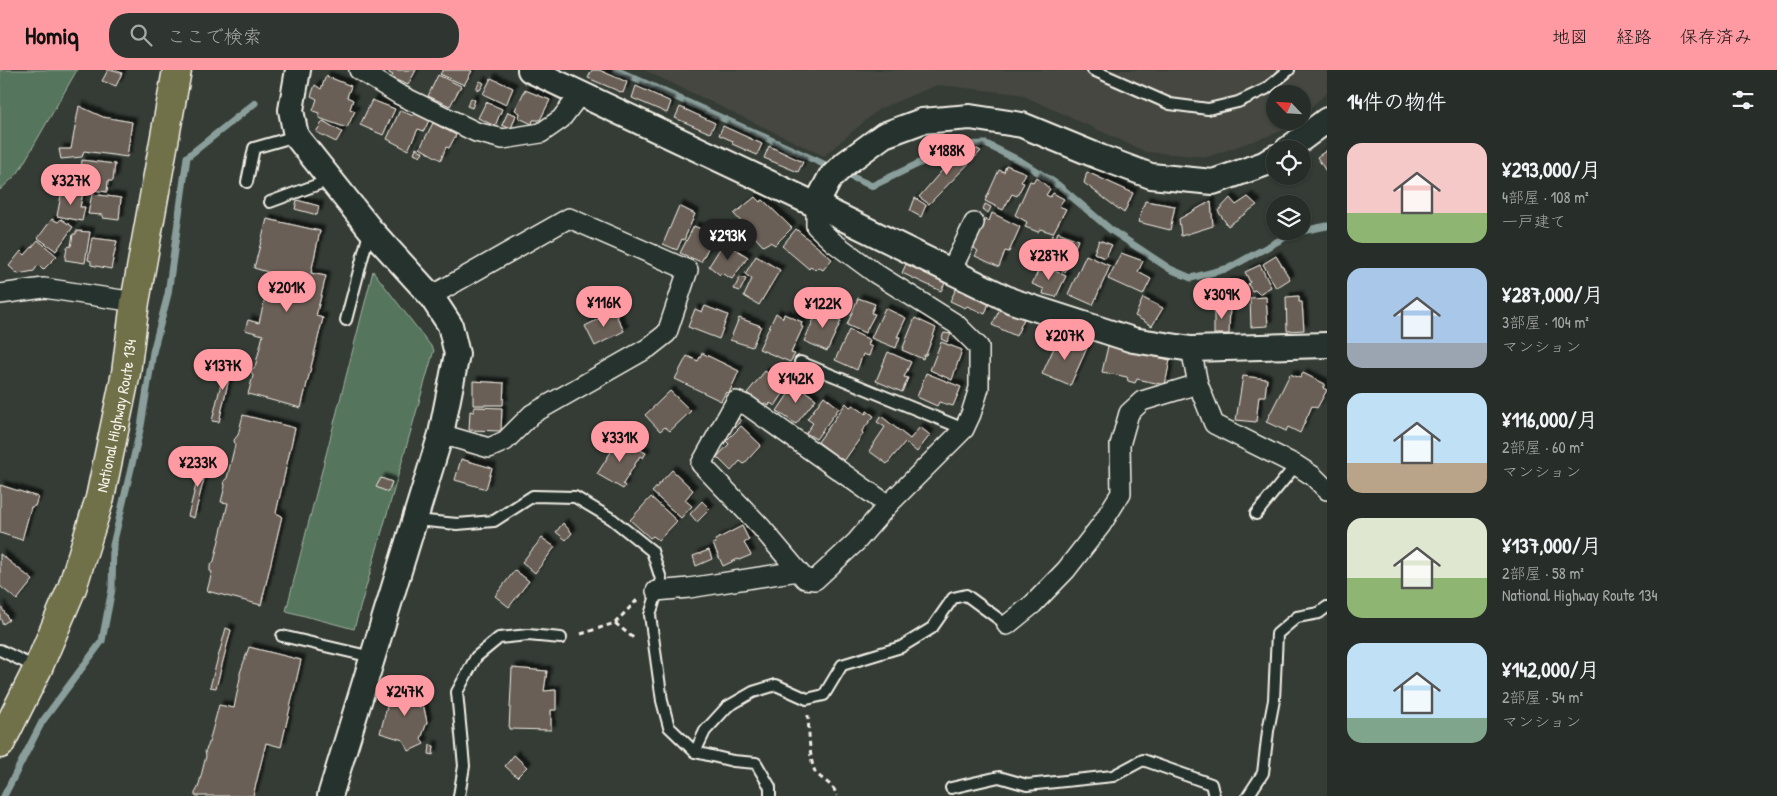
<!DOCTYPE html>
<html lang="ja">
<meta charset="utf-8">
<style>
:root{--surface:#272d28;--page:#2f3530;--text:#f1f3f6;--muted:#a4a8a8;--line:#434945;--accent:#ff9aa2}
body{margin:0;font-family:"Patrick Hand","Klee One",sans-serif;background:var(--page);color:var(--text);height:100vh;display:flex;flex-direction:column;font-size:19px;white-space:nowrap}
*{box-sizing:border-box;margin:0}
p{font-size:16px;color:var(--muted)}
.icon{flex:none;width:28px;height:28px;fill:none;stroke:currentColor;stroke-width:2;stroke-linecap:round;stroke-linejoin:round}
.map{position:relative;flex:1;overflow:hidden}
.side{display:flex;flex-direction:column;background:var(--surface);width:450px}
.side>*{flex:none}
.needle{width:32px;rotate:295deg}
.controls{position:absolute;left:1266px;top:15px;display:grid;gap:10px}
.controls a{display:grid;place-items:center;width:45px;height:45px;border-radius:50%;background:var(--surface);box-shadow:0 1px 4px #0004,0 0 0 1px var(--line);font-size:25px}
.price{position:absolute;translate:-50% -42px;padding:0 11px;border-radius:18px;background:var(--accent);color:#111;font-size:16px;line-height:32px;filter:drop-shadow(0 1px 2px #0008)}
.price::after{content:'';position:absolute;left:50%;top:30px;width:15px;height:11px;margin-left:-8px;background:inherit;clip-path:polygon(0 0,100% 0,50% 100%)}
.price.selected{background:#222;color:#fff}
ul{padding:0;list-style:none}
li{display:flex;align-items:center;gap:15px;height:125px;padding:0 20px}
li span{display:grid;place-items:center;flex:none;width:140px;height:100px;border-radius:15px;color:#555}
li>.icon{margin-inline-start:auto}
span .icon{width:60px;height:60px;fill:#fffc;stroke-width:1}
li b{font-size:21px}
h2{display:flex;justify-content:space-between;align-items:center;height:60px;padding:0 20px;font-size:21px}
header{display:flex;align-items:center;gap:30px;box-sizing:border-box;height:70px;padding:0 25px;background:var(--accent);color:#111}
header strong{font-size:24px}
nav{display:flex;gap:28px;margin-inline-start:auto;font-size:18px}
.search{width:350px;height:45px;background:var(--page);display:flex;align-items:center;gap:12px;box-sizing:border-box;padding:0 18px;border-radius:20px;color:var(--muted);font-size:19px}
main{display:flex;flex:1;min-height:0}
.map>svg:first-child{display:block}
.built{fill:#44463f}
.green{fill:#55745d;stroke:#a4b2a2}
.lines{fill:none;stroke-linecap:round;stroke-linejoin:round}
.stream{stroke:#8a9e9b;stroke-width:7}
.building{fill:#6a5e57;stroke:#f4f1e8;filter:url(#shadow)}
.service-casing{stroke:#f4f1e8;stroke-width:14}
.minor-casing{stroke:#f4f1e8;stroke-width:22}
.tertiary-casing{stroke:#f4f1e8;stroke-width:28}
.trunk-casing{stroke:#f4f1e8;stroke-width:31}
.path{stroke:#f4f1e8;stroke-width:3;stroke-dasharray:5 4;stroke-linecap:butt}
.service{stroke:#26332d;stroke-width:10}
.minor{stroke:#26332d;stroke-width:19}
.tertiary{stroke:#26332d;stroke-width:24}
.trunk{stroke:#70704a;stroke-width:28}
.labels{text-anchor:middle;dominant-baseline:central;stroke-width:4;stroke-linejoin:round;paint-order:stroke}
.street-label{font-size:16px;fill:#f4f1e8;stroke:#26332d}
</style>
<header>
<strong>Homiq</strong>
<div class="search"><svg class="icon" aria-label="search" viewBox="0 0 24 24"><circle cx="10" cy="10" r="6"/><path d="M15 15l6 6"/></svg>ここで検索</div>
<nav><a>地図</a><a>経路</a><a>保存済み</a></nav>
</header>
<main>
<div class="map">
<svg width="1327" height="726" viewBox="0 0 1327 726">
<defs>
<filter id="shadow"><feDropShadow dx="4.5" dy="-4.5" stdDeviation="1" flood-color="#0009"/></filter>
</defs>
<rect width="100%" height="100%" fill="#343c35"/>
<filter id="ink" filterUnits="userSpaceOnUse"><feTurbulence type="fractalNoise" baseFrequency=".02" numOctaves="2"/><feDisplacementMap in="SourceGraphic" scale="10" xChannelSelector="R" yChannelSelector="G"/><feConvolveMatrix kernelMatrix="1 2 1 2 8 2 1 2 1" color-interpolation-filters="sRGB"/></filter>
<g filter="url(#ink)">
<polygon class="built" points="644,0 1327,0 1327,23 1303,44 1302,24 1275,24 1275,51 1294,51 1282,61 1207,87 1146,82 1019,24 937,15 879,39 824,86"/>
<g class="green">
<polygon points="0,0 77,0 18,103 0,120"/>
<polygon points="373,201 434,280 354,559 286,541"/>
</g>
<g class="lines">
<g class="stream">
<polyline points="616,0 872,116 957,75 986,74 1022,92 1058,115 1111,160 1170,199 1191,208 1229,198 1293,163 1301,161"/>
<polyline points="1302,161 1327,156"/>
<polyline points="4,726 42,652 102,571 112,519 113,475 141,356 153,282 168,224 187,87 255,33"/>
</g>
</g>
<g class="building">
<polygon points="108,0 114,0 122,3 116,16 102,11"/>
<polygon points="390,0 416,0 408,15 391,8 393,5 389,3"/>
<polygon points="443,0 469,0 472,1 464,15 440,4"/>
<polygon points="592,0 599,0 627,12 623,23 588,8"/>
<polygon points="438,5 461,16 450,36 428,26"/>
<polygon points="326,6 351,16 347,27 353,30 350,39 355,41 347,58 319,48 319,43 313,41 317,29 311,26 315,15 321,19"/>
<polygon points="491,8 513,18 506,35 483,24"/>
<polygon points="480,11 484,13 480,20 476,19"/>
<polygon points="636,16 671,32 667,43 632,28"/>
<polygon points="525,20 550,30 540,50 533,50 532,54 519,48 520,43 515,40"/>
<polygon points="471,28 475,30 472,38 467,36"/>
<polygon points="372,30 395,39 383,65 360,55"/>
<polygon points="486,32 502,39 495,56 478,48"/>
<polygon points="79,36 103,47 132,52 127,87 84,81 82,87 61,89 59,79 71,79"/>
<polygon points="680,37 715,53 710,63 675,48"/>
<polygon points="400,40 413,46 416,41 431,46 424,61 418,59 408,80 387,69"/>
<polygon points="508,42 516,45 511,59 502,55"/>
<polygon points="323,51 342,62 336,72 316,62"/>
<polygon points="433,53 456,65 449,78 446,77 441,90 420,78"/>
<polygon points="723,56 762,74 757,85 732,74 733,71 719,65"/>
<polygon points="769,76 803,92 798,102 764,88"/>
<polygon points="416,78 423,82 420,86 414,83"/>
<polygon points="977,79 981,81 929,134 919,127 951,90 956,88 960,91 968,82"/>
<polygon points="1327,80 1327,103 1317,87"/>
<polygon points="82,90 115,94 113,111 108,111 107,122 79,118"/>
<polygon points="1006,95 1026,103 1021,112 1024,113 1017,126 1012,124 1003,140 985,131 999,100 1004,102"/>
<polygon points="1087,102 1133,123 1124,143 1084,113"/>
<polygon points="1036,107 1050,119 1046,125 1050,127 1053,123 1064,129 1059,136 1066,139 1053,163 1040,159 1038,162 1025,157 1027,152 1015,145 1030,111 1033,112"/>
<polygon points="62,120 83,123 80,137 85,137 82,151 57,146"/>
<polygon points="92,124 121,128 119,150 103,148 103,145 88,144"/>
<polygon points="755,127 760,132 763,130 792,158 775,175 770,172 763,176 734,144"/>
<polygon points="1248,127 1257,135 1228,156 1218,141 1230,128 1236,135"/>
<polygon points="915,128 926,135 921,147 910,141"/>
<polygon points="297,130 319,136 317,145 295,139"/>
<polygon points="1145,131 1175,136 1170,160 1138,152"/>
<polygon points="1211,131 1213,156 1181,166 1179,149"/>
<polygon points="985,134 991,137 988,143 983,139"/>
<polygon points="679,136 695,144 684,170 682,169 677,180 663,174"/>
<polygon points="992,143 1020,157 1009,182 1005,181 999,197 975,186 978,181 972,176 984,149 989,151"/>
<polygon points="52,149 58,152 61,149 73,157 56,181 38,168"/>
<polygon points="267,149 320,161 311,203 326,206 316,246 323,248 301,338 248,324 253,306 251,300 255,297 263,265 245,260 248,250 259,253 266,223 264,217 268,214 271,203 254,198"/>
<polygon points="694,156 715,165 701,192 680,183"/>
<polygon points="796,159 832,189 823,200 818,197 815,200 811,196 809,199 782,176"/>
<polygon points="76,161 90,162 85,193 65,190 67,177 71,176 73,164 76,164"/>
<polygon points="1058,162 1078,170 1065,202 1043,193 1048,182 1045,179 1052,165 1056,167"/>
<polygon points="92,168 117,171 111,199 91,195 91,191 88,190"/>
<polygon points="38,170 57,186 43,200 38,195 34,201 18,204 9,196 21,181 25,185"/>
<polygon points="1099,170 1112,175 1105,188 1094,183"/>
<polygon points="724,172 748,187 732,209 721,203 720,205 709,196"/>
<polygon points="1121,183 1143,191 1138,202 1151,209 1143,225 1108,209"/>
<polygon points="1086,185 1110,196 1093,235 1068,224"/>
<polygon points="756,186 780,200 759,235 744,226 752,209 745,204"/>
<polygon points="1276,186 1290,209 1276,218 1263,194"/>
<polygon points="906,194 945,213 941,221 902,203"/>
<polygon points="1041,195 1066,206 1056,227 1043,224 1044,219 1032,214"/>
<polygon points="1260,195 1271,217 1259,224 1255,220 1252,221 1248,214 1250,212 1245,202"/>
<polygon points="740,207 746,209 740,221 734,219"/>
<polygon points="1243,212 1243,229 1215,231 1215,219 1222,219 1221,215 1227,216 1226,213"/>
<polygon points="956,219 989,233 985,244 967,236 965,238 950,231"/>
<polygon points="1299,226 1299,232 1302,232 1304,260 1287,261 1286,227"/>
<polygon points="1266,227 1268,256 1251,257 1250,228"/>
<polygon points="858,228 875,234 871,243 875,244 865,263 847,255"/>
<polygon points="1143,228 1163,238 1152,256 1135,246"/>
<polygon points="1230,235 1229,264 1214,264 1214,236"/>
<polygon points="705,236 728,245 719,269 688,257 695,239 702,242"/>
<polygon points="820,236 840,244 838,249 841,251 827,281 804,271"/>
<polygon points="885,238 906,248 897,267 900,267 896,278 871,268"/>
<polygon points="1000,239 1024,249 1016,266 992,255"/>
<polygon points="614,241 624,261 595,276 585,256"/>
<polygon points="776,243 783,248 784,244 802,252 801,256 803,257 791,283 795,284 790,292 759,279"/>
<polygon points="739,248 761,256 752,277 730,270"/>
<polygon points="915,248 936,258 926,285 924,285 923,289 902,280"/>
<polygon points="849,260 870,270 868,275 872,277 869,286 863,284 857,300 835,290"/>
<polygon points="944,263 951,264 947,272 941,269"/>
<polygon points="1059,267 1087,278 1070,316 1042,304"/>
<polygon points="941,272 962,280 952,310 930,300"/>
<polygon points="1108,276 1170,290 1165,315 1137,309 1135,313 1128,311 1127,307 1102,302"/>
<polygon points="888,282 911,292 904,307 908,308 902,322 876,311"/>
<polygon points="702,283 739,301 729,323 726,322 721,331 675,309 687,286 698,291"/>
<polygon points="227,289 233,291 219,352 212,351"/>
<polygon points="765,301 787,318 775,336 770,333 769,336 765,333 762,335 747,323"/>
<polygon points="926,303 961,317 953,336 939,332 937,336 917,327"/>
<polygon points="1303,303 1325,314 1323,318 1327,320 1317,338 1312,336 1300,363 1288,357 1286,361 1266,352 1290,304 1300,308"/>
<polygon points="1243,306 1267,309 1265,326 1259,326 1256,352 1236,350"/>
<polygon points="473,311 504,313 503,335 473,335"/>
<polygon points="795,314 816,329 796,354 777,341"/>
<polygon points="670,321 691,341 670,361 665,357 660,361 645,345"/>
<polygon points="824,326 839,338 816,369 806,363 813,353 807,349"/>
<polygon points="846,333 850,337 853,335 866,344 867,341 874,346 862,361 863,364 844,391 818,372"/>
<polygon points="474,337 502,338 501,361 469,360 470,341 474,342"/>
<polygon points="243,345 295,358 276,443 282,446 261,535 207,521 212,502 210,501 210,496 214,491 228,433 221,432 225,416 224,411 227,408 235,375 234,370 238,365"/>
<polygon points="881,346 910,369 920,357 930,365 917,382 905,372 887,394 869,381 885,357 877,352"/>
<polygon points="737,348 741,350 736,357 731,354"/>
<polygon points="741,356 761,375 744,394 740,391 731,401 717,387 729,374 726,371"/>
<polygon points="619,369 646,383 643,388 640,386 623,414 625,416 623,419 597,404"/>
<polygon points="203,388 209,389 194,448 188,446"/>
<polygon points="461,389 492,398 486,419 455,410"/>
<polygon points="672,400 693,420 685,430 692,436 681,448 652,422"/>
<polygon points="381,408 392,412 388,422 376,417"/>
<polygon points="0,415 38,427 35,436 31,437 22,470 0,463"/>
<polygon points="651,427 677,451 659,470 653,466 650,468 630,450"/>
<polygon points="702,431 710,439 697,452 690,444"/>
<polygon points="563,453 572,463 566,470 556,462"/>
<polygon points="742,456 749,470 744,473 751,485 739,490 738,489 723,496 713,474 716,473 715,470"/>
<polygon points="542,468 555,477 535,503 522,492"/>
<polygon points="709,480 712,489 696,496 693,486"/>
<polygon points="0,484 33,510 17,530 0,516"/>
<polygon points="515,500 529,511 509,537 495,526"/>
<polygon points="0,535 9,550 3,554 0,548"/>
<polygon points="226,558 231,560 216,618 210,617"/>
<polygon points="249,577 301,590 281,677 266,673 253,726 195,726 195,723 198,718 206,686 205,681 208,676 219,635 234,638 240,608 240,603"/>
<polygon points="512,598 547,601 544,621 556,620 556,640 551,640 551,660 509,659"/>
<polygon points="393,614 424,623 419,637 424,638 427,652 421,669 424,674 409,681 403,670 380,663"/>
<polygon points="430,675 434,676 433,685 429,684"/>
<polygon points="514,685 527,697 517,707 505,696"/>
</g>
<g class="lines">
<defs>
<g id="service">
<polyline points="1093,0 1170,34 1208,39 1238,32 1266,19 1289,0"/>
<polyline points="247,112 254,78 296,66"/>
<polyline points="270,132 330,110"/>
<polyline points="346,250 370,159"/>
<polyline points="800,292 964,359"/>
<polyline points="1256,444 1296,395"/>
<polyline points="416,450 457,454 494,451 533,426 575,427 612,449 652,481 661,509 650,545 662,631 669,657 695,682 733,691 756,693 770,717 770,726"/>
<polyline points="282,566 372,587"/>
<polyline points="0,580 37,598"/>
<polyline points="695,682 705,661 727,637 753,622 776,615 807,629 824,625 842,595 901,577 932,558 953,528 966,525 1007,555"/>
<polyline points="951,718 999,707 1027,715 1113,706 1143,690 1211,714 1214,726"/>
<polyline points="459,726 464,696 457,622 476,587 499,568 528,565 561,568"/>
<polyline points="1248,726 1263,703 1268,661 1274,630 1277,564 1297,547 1319,543 1327,537"/>
</g>
<g id="minor">
<polyline points="359,0 398,24 476,62 503,69 541,63 561,49 581,23"/>
<polyline points="951,201 974,153"/>
<polyline points="0,224 44,218 135,232"/>
<polyline points="431,226 569,148 688,200 667,263 648,278 532,344 505,371 489,378 441,364"/>
<polyline points="1191,279 1198,314 1214,354 1296,395 1313,406 1327,420"/>
<polyline points="798,501 761,457 701,394 736,331 748,336 888,435"/>
<polyline points="656,521 689,518 798,501 805,509 815,510 856,472 888,435 964,359 971,344 979,318 979,277 956,254 875,203 833,172 816,156 816,135"/>
<polyline points="1007,555 1033,534 1066,500 1101,455 1121,423 1120,375 1129,343 1142,331 1198,314"/>
</g>
<g id="tertiary">
<polyline points="298,0 291,40 296,66 370,159 431,226 450,255 457,284 441,364 330,726"/>
<polyline points="530,0 816,135 1012,231 1133,270 1191,279 1327,275"/>
<polyline points="1288,79 1327,50"/>
<polyline points="816,135 830,108 846,93 884,65 922,51 970,47 1022,55 1100,87 1151,106 1213,112 1264,94 1275,87"/>
</g>
<g id="trunk">
<path id="s1" d="M0 674 38 598 72 518 100 428 126 303 135 232 177 0"/>
</g>
</defs>
<use href="#service" class="service-casing"/>
<use href="#minor" class="minor-casing"/>
<use href="#tertiary" class="tertiary-casing"/>
<use href="#trunk" class="trunk-casing"/>
<g class="path">
<polyline points="615,553 637,530"/>
<polyline points="581,564 615,553 636,570"/>
<path d="M808 645C809 657 809 694 816 703 824 712 833 713 837 726"/>
</g>
<use href="#service" class="service"/>
<use href="#minor" class="minor"/>
<use href="#tertiary" class="tertiary"/>
<use href="#trunk" class="trunk"/>
</g>
</g>
<g class="labels">
<g class="street-label">
<text stroke="none"><textPath href="#s1" startOffset="350">National Highway Route 134</textPath></text>
</g>
</g>
</svg>
<div class="controls">
<a><svg class="needle" viewBox="-14 -14 28 28"><path d="M0-13l5 13h-10z" fill="#e53935"/><path d="M0 13l5-13h-10z" fill="#a4a8a8"/></svg></a>
<a><svg class="icon" aria-label="locate" viewBox="0 0 24 24"><circle cx="12" cy="12" r="6"/><path d="M12 2v4M12 18v4M2 12h4M18 12h4"/></svg></a>
<a><svg class="icon" aria-label="layers" viewBox="0 0 24 24"><path d="M12 4l9 5-9 5-9-5zM3 14l9 5 9-5"/></svg></a>
</div>
<b class="price" style="left:947px;top:106px">¥188K</b>
<b class="price" style="left:71px;top:136px">¥327K</b>
<b class="price selected" style="left:728px;top:191px">¥293K</b>
<b class="price" style="left:1049px;top:211px">¥287K</b>
<b class="price" style="left:287px;top:243px">¥201K</b>
<b class="price" style="left:1222px;top:250px">¥309K</b>
<b class="price" style="left:604px;top:258px">¥116K</b>
<b class="price" style="left:823px;top:259px">¥122K</b>
<b class="price" style="left:1065px;top:291px">¥207K</b>
<b class="price" style="left:223px;top:321px">¥137K</b>
<b class="price" style="left:796px;top:334px">¥142K</b>
<b class="price" style="left:620px;top:393px">¥331K</b>
<b class="price" style="left:198px;top:418px">¥233K</b>
<b class="price" style="left:405px;top:647px">¥247K</b>
</div>
<section class="side">
<h2>14件の物件<svg class="icon" aria-label="filters" viewBox="0 0 24 24"><path d="M4 7h16M4 17h16"/><circle cx="9" cy="7" r="2"/><circle cx="15" cy="17" r="2"/></svg></h2>
<ul>
<li><span style="background:linear-gradient(#f6c9c9 70%,#8fb573 0)"><svg class="icon" aria-label="home" viewBox="0 0 24 24"><path d="M3 11l9-7 9 7M6 9v11h12V9"/></svg></span><div><b>¥293,000/月</b><p>4部屋 · 108 m²</p><p>一戸建て</p></div></li>
<li><span style="background:linear-gradient(#a9c7e8 75%,#9aa5b1 0)"><svg class="icon" aria-label="home" viewBox="0 0 24 24"><path d="M3 11l9-7 9 7M6 9v11h12V9"/></svg></span><div><b>¥287,000/月</b><p>3部屋 · 104 m²</p><p>マンション</p></div></li>
<li><span style="background:linear-gradient(#bfe0f5 70%,#b9a48a 0)"><svg class="icon" aria-label="home" viewBox="0 0 24 24"><path d="M3 11l9-7 9 7M6 9v11h12V9"/></svg></span><div><b>¥116,000/月</b><p>2部屋 · 60 m²</p><p>マンション</p></div></li>
<li><span style="background:linear-gradient(#dfe7d0 60%,#8fb573 0)"><svg class="icon" aria-label="home" viewBox="0 0 24 24"><path d="M3 11l9-7 9 7M6 9v11h12V9"/></svg></span><div><b>¥137,000/月</b><p>2部屋 · 58 m²</p><p>National Highway Route 134</p></div></li>
<li><span style="background:linear-gradient(#bfe0f5 75%,#7fa58c 0)"><svg class="icon" aria-label="home" viewBox="0 0 24 24"><path d="M3 11l9-7 9 7M6 9v11h12V9"/></svg></span><div><b>¥142,000/月</b><p>2部屋 · 54 m²</p><p>マンション</p></div></li>
</ul>
</section>
</main>
